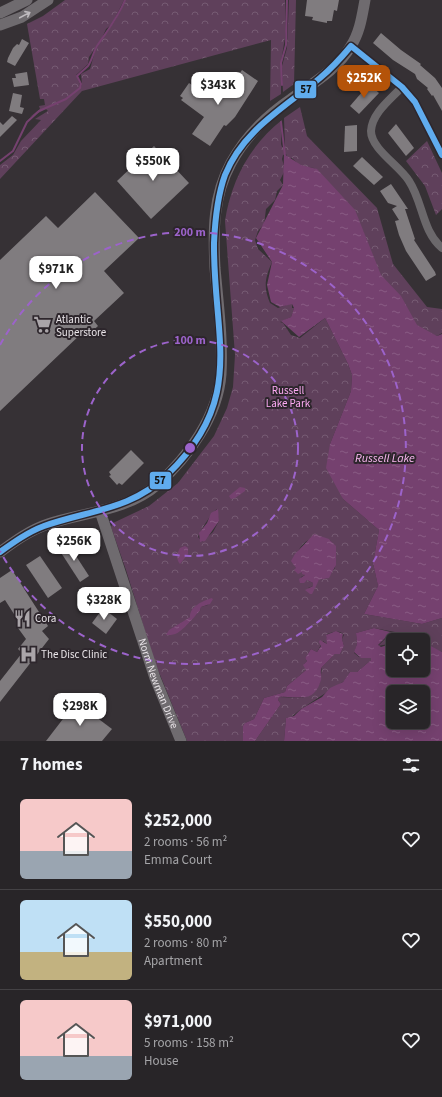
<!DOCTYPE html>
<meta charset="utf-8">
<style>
:root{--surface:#282528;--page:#343134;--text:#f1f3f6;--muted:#a5a5a8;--line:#444245;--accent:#b45309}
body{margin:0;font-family:"Source Sans 3",sans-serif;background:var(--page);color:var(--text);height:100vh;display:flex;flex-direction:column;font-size:15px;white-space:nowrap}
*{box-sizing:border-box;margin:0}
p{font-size:13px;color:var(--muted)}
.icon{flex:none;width:22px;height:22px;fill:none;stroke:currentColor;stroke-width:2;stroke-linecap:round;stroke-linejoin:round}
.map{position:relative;height:741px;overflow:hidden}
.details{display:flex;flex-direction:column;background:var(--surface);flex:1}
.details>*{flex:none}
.controls{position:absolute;left:386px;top:633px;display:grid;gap:8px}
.controls a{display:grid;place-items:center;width:44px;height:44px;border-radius:6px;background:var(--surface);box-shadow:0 4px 16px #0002,0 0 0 1px var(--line);font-size:20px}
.price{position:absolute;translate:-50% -34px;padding:0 9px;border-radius:8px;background:#fff;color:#222;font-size:13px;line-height:26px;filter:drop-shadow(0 1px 2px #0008)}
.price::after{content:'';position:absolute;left:50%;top:24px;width:12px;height:9px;margin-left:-6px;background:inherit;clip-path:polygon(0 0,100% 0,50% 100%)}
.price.on{background:var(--accent);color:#fff}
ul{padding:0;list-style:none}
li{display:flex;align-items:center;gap:12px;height:100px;padding:0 20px}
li+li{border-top:1px solid var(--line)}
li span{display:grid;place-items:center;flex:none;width:112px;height:80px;border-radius:6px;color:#555}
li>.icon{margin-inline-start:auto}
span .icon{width:48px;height:48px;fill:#fffc;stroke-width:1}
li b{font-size:17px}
h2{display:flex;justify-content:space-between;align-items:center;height:48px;padding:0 20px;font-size:17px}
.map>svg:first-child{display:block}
.park{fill:url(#park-crowns);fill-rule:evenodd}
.water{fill:url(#water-ripples);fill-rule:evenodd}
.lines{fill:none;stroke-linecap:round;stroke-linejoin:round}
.stream{stroke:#75416f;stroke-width:2}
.building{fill:#807c7f}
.street{stroke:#6b686b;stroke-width:8}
.secondary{stroke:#6f6b6f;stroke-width:11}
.bus-1-casing{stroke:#2d262c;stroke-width:9}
.bus-1{stroke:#60acee;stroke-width:6}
.oneway{stroke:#bebabe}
.ring{fill:none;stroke:#9c63cb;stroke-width:2;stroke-dasharray:7 5}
.labels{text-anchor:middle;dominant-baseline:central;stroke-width:4;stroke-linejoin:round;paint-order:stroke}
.poi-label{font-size:11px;fill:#e9e4e8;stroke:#2d262c;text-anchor:start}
.park-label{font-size:11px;fill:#feabf4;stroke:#2d262c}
.street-label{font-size:11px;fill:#e9e4e8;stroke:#2d262c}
.water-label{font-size:12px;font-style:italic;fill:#fab8f1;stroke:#2d262c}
.centre{fill:#9c63cb;stroke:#2d262c;stroke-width:2}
.ring-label{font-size:12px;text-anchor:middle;font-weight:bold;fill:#9c63cb;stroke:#2d262c;stroke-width:4;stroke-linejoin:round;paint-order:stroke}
.line-badge{stroke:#2d262c;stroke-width:1.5}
.pale-badge-label{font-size:11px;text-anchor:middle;font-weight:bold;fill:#111}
</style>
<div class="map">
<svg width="442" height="741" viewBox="0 0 442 741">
<defs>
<pattern id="park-crowns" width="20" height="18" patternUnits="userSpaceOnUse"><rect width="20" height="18" fill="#5f405b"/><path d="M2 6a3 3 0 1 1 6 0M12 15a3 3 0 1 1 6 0" fill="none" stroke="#765b73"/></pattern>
<pattern id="water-ripples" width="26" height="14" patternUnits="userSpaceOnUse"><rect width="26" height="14" fill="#75416f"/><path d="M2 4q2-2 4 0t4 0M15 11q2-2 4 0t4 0" fill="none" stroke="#895c84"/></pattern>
</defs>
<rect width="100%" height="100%" fill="#363135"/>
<g class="park">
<path d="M65 0H124L112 24 106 29 102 38 89 57 88 64 76 75 81 87 82 84 81 74 90 69C93 60 93 54 98 46 108 30 119 18 125 0H285L286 31 281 62V94L270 101 271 40 82 91 0 179V165L13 155 21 141 41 120 35 119 48 111 46 109 30 117 40 109 39 106 45 105 44 99H40L27 24 43 16Z"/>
<polygon points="289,0 296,0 294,84 283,92 282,66 287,48"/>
<path d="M300 107 307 136 377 208 393 264 427 307 442 309V333L437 336 419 329 380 278 363 231 314 168 300 166 292 158H288L286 154 283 155 282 159 285 170 280 180 283 185 277 191 275 200 266 209 264 224 258 231 255 240 258 249 272 262C264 280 264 289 270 303L278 308 292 303V308H294L291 317 280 322 283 323 291 335 300 338 325 318 348 364 352 375 351 391 330 444 343 499 379 530 373 563 378 586 364 614 422 624 442 618V652L425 645 423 640 409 637 393 640V643L378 646 387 637 396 636 395 632 374 628 356 633 357 644 354 653 359 657 371 658V660L357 672H350L344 681 301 709 291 717 286 718 284 741H255L281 704 278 700 279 697 303 698 320 683 322 667 335 654H340L344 646 342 639 344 635C339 629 333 632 327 634L326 637 328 641 327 644 323 641 317 652 311 649 305 658 307 661 304 664 306 670 287 686 285 692 264 698 254 719 245 723 243 741H187L154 660 126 570 111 527 113 523 149 506 178 483 214 436 227 408 233 387 235 355 225 221C231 181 250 145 282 120L281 144 282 147H285L284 118ZM217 509 219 521 213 532 202 542 198 537C200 531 212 512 217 509ZM318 536 330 540 336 547 335 568 328 578 319 580 312 591 308 588 313 586V583L307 580 300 583 301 577 305 575 302 572H299L294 565C298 549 301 541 318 536ZM211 598 208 605 201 607 200 611C191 620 183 632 169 634L173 628 190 617 195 607Z"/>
<polygon points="427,141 442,173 442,209 436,215 425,186 406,161"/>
</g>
<g class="water">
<polygon points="284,154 301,165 317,169 355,210 381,275 401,296 417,325 437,336 442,334 442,618 422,624 364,614 378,586 373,563 379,530 343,499 326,468 330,444 351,391 352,375 348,364 325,318 299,337 281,321 291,317 294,308 292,304 280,307 271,302 267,285 272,262 256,238 283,185"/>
<polygon points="240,487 245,488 245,491 235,498 231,499 229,496"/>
<polygon points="218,509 219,521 205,541 200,542 199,533 207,523 211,513"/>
<polygon points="314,534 329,539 336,546 336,565 329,578 319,580 312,594 310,594 305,590 313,586 313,583 307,580 304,583 300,583 299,579 305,575 302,574 302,572 298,574 294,570 296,568 291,561 295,554"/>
<path d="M185 546 188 548V554L180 564C176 560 177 553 180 548Z"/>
<path d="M211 598 213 599 210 604 201 607 200 611C195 616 182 632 175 634 173 635 168 635 166 635L169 630 190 617C190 606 202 602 211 598Z"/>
<path d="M374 628 399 634 398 636H387L378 645 381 647 393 643V670H423V642L442 652V741H284L286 718 294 716 301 709 322 697 330 688 343 682 350 672H357L371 660V658H361L354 652 357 644 356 633ZM393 692H423V722H393Z"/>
<path d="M336 631 343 634 342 639 344 646 340 654H335L322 667C319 673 323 677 320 683 312 705 295 695 279 697L278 700 281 704 255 741H243V726L245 723 254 719 264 698 285 692 287 686 306 670 303 665 307 661 305 658 311 649 317 652 321 646 319 642 320 640 327 644 326 635Z"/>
</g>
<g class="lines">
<g class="stream">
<polyline points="282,85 281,63 286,45 287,0"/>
<polyline points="281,122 285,156"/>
<path d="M0 161 13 151 27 122 39 111 66 99 80 88 81 84 77 76 88 66C92 60 93 53 97 46 107 31 118 18 125 0"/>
</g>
</g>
<g class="building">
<polygon points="307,0 339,0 337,11 334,10 332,21 327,21 327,23 312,20 313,17 305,16"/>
<polygon points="381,33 401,50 421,64 420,65 435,78 442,88 442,111 433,95 432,96 427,89 428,88 417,79 415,74 393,60 373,43"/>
<polygon points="22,39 29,43 15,66 7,62 8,58 13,48 17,44 19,45"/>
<polygon points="242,70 258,81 235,117 226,126 224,125 210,146 192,134 204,117 181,100 183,98 180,96 189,83 192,85 193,83 219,102"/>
<polygon points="27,72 29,85 14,87 12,78 16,78 15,74"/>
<polygon points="369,84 379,93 359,114 350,106"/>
<polygon points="13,93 22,95 20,107 24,108 22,114 9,111"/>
<polygon points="12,116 17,120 0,137 0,122 3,125"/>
<polygon points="396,124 414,148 406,156 388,133"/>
<polygon points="357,125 357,151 344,152 345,126"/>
<polygon points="154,146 189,183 151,219 117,181"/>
<polygon points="362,157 383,177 374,185 353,166"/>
<polygon points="391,184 408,209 405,209 415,239 414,240 435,272 436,275 426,281 406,251 399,235 395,221 399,220 392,209 397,206 388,203 380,191"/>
<polygon points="95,192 139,238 104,271 124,293 94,321 98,326 87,336 83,332 0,411 0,260 46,216 58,228"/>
<polygon points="131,450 144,463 122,485 119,483 117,485 109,476 111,475 109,472"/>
<polygon points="67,542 89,576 80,582 58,548"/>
<polygon points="40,556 62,588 48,598 26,565"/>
<polygon points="12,570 48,626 42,631 49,639 0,702 0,681 22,653 18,649 26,639 18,628 21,625 5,600 0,603 0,578"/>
<polygon points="103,608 117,619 106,634 92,623"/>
<polygon points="76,702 112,729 102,741 46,741"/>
</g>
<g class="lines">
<g class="street">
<polyline points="351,46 402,87 415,102 442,155"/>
<path d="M402 87C391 99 372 113 371 131 371 149 400 166 409 181 423 202 422 231 442 248"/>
</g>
<g class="secondary">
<polyline points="0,13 27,0"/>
<polyline points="0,25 22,17 48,0"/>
<path id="s1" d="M100 511 155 678 181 741"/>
<path d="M0 552C15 541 30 530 48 524 85 512 127 511 158 484 188 457 218 416 221 374 223 339 218 303 215 268 213 231 213 196 231 163 245 137 266 116 291 99 313 83 337 70 351 46 360 32 362 16 365 0"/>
</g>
<defs>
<path id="bus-1" d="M0 552C14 542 28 532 44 526 89 510 131 510 167 475 247 398 213 338 214 243 215 220 217 197 225 175 243 130 284 108 320 78 332 68 341 58 351 46L402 87 415 102 442 155"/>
</defs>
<use href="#bus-1" class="bus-1-casing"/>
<use href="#bus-1" class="bus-1"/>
</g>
<defs><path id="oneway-shaft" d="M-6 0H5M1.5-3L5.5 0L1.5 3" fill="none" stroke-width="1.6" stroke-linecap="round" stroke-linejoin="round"/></defs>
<use class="oneway" href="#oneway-shaft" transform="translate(25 15) rotate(-28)"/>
<g class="ring">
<circle cx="190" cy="448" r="108"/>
<path d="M0 345A216 216 0 1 1 0 551"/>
</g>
<defs>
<symbol id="supermarket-bare" viewBox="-9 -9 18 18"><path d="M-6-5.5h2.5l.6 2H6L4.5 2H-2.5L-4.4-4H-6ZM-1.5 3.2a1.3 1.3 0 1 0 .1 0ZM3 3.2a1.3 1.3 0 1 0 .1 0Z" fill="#aaa5a9" stroke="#2d262c" stroke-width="2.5" paint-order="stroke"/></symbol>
<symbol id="restaurant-bare" viewBox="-9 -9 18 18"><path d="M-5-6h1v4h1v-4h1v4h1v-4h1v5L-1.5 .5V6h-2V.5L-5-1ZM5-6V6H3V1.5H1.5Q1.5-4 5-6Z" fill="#aaa5a9" stroke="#2d262c" stroke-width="2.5" paint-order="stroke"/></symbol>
<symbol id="hospital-bare" viewBox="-9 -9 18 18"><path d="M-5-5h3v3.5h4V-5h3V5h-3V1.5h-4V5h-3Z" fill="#aaa5a9" stroke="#2d262c" stroke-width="2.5" paint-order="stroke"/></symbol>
</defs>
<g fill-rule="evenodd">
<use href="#supermarket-bare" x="30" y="312" width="25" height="25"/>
<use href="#restaurant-bare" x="10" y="606" width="25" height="25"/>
<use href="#hospital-bare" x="16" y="642" width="25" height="25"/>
</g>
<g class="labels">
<g class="poi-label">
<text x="56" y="319">Atlantic<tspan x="56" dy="13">Superstore</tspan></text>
<text x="35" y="618">Cora</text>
<text x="41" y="654">The Disc Clinic</text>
</g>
<g class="park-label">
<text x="288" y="390">Russell<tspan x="288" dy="13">Lake Park</tspan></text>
</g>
<g class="street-label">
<text stroke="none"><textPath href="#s1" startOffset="182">Norm Newman Drive</textPath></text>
</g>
<g class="water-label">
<text x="385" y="458">Russell Lake</text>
</g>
</g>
<circle cx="190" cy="448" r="6" class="centre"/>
<g class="ring-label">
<text x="190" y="236">200 m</text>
<text x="190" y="344">100 m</text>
</g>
<g class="line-badge">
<rect x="294" y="80" width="23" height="19" rx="4" fill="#60acee"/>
<rect x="149" y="471" width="23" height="19" rx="4" fill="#60acee"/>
</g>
<g class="pale-badge-label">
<text x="306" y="93">57</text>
<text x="160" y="484">57</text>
</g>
</svg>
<div class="controls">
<a><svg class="icon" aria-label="locate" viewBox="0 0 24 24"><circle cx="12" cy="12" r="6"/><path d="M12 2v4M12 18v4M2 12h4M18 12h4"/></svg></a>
<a><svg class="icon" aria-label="layers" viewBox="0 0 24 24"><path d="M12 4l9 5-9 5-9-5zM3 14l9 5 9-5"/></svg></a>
</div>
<b class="price on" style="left:364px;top:99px">$252K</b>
<b class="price" style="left:218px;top:106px">$343K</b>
<b class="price" style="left:153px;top:182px">$550K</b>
<b class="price" style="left:56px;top:290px">$971K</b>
<b class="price" style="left:74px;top:562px">$256K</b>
<b class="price" style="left:104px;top:621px">$328K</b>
<b class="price" style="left:80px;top:727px">$298K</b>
</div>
<section class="details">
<h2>7 homes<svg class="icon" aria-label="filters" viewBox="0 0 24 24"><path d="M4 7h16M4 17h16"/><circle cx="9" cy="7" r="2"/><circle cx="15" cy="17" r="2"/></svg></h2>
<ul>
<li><span style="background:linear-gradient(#f6c9c9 65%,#9aa5b1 0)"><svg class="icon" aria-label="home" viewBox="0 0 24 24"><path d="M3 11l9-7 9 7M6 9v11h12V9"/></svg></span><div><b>$252,000</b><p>2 rooms · 56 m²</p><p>Emma Court</p></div><svg class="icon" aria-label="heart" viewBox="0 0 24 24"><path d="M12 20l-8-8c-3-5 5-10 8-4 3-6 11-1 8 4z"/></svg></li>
<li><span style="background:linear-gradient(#bfe0f5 65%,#c2b280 0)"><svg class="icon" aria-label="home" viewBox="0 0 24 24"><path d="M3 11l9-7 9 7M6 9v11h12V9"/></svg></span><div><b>$550,000</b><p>2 rooms · 80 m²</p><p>Apartment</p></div><svg class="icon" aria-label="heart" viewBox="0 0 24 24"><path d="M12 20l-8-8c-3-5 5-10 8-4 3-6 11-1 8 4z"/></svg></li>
<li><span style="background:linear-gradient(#f6c9c9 70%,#9aa5b1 0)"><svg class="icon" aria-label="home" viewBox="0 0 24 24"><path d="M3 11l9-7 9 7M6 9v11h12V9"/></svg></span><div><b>$971,000</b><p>5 rooms · 158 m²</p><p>House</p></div><svg class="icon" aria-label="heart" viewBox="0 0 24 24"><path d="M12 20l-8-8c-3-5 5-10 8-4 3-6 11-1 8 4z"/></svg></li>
</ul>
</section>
